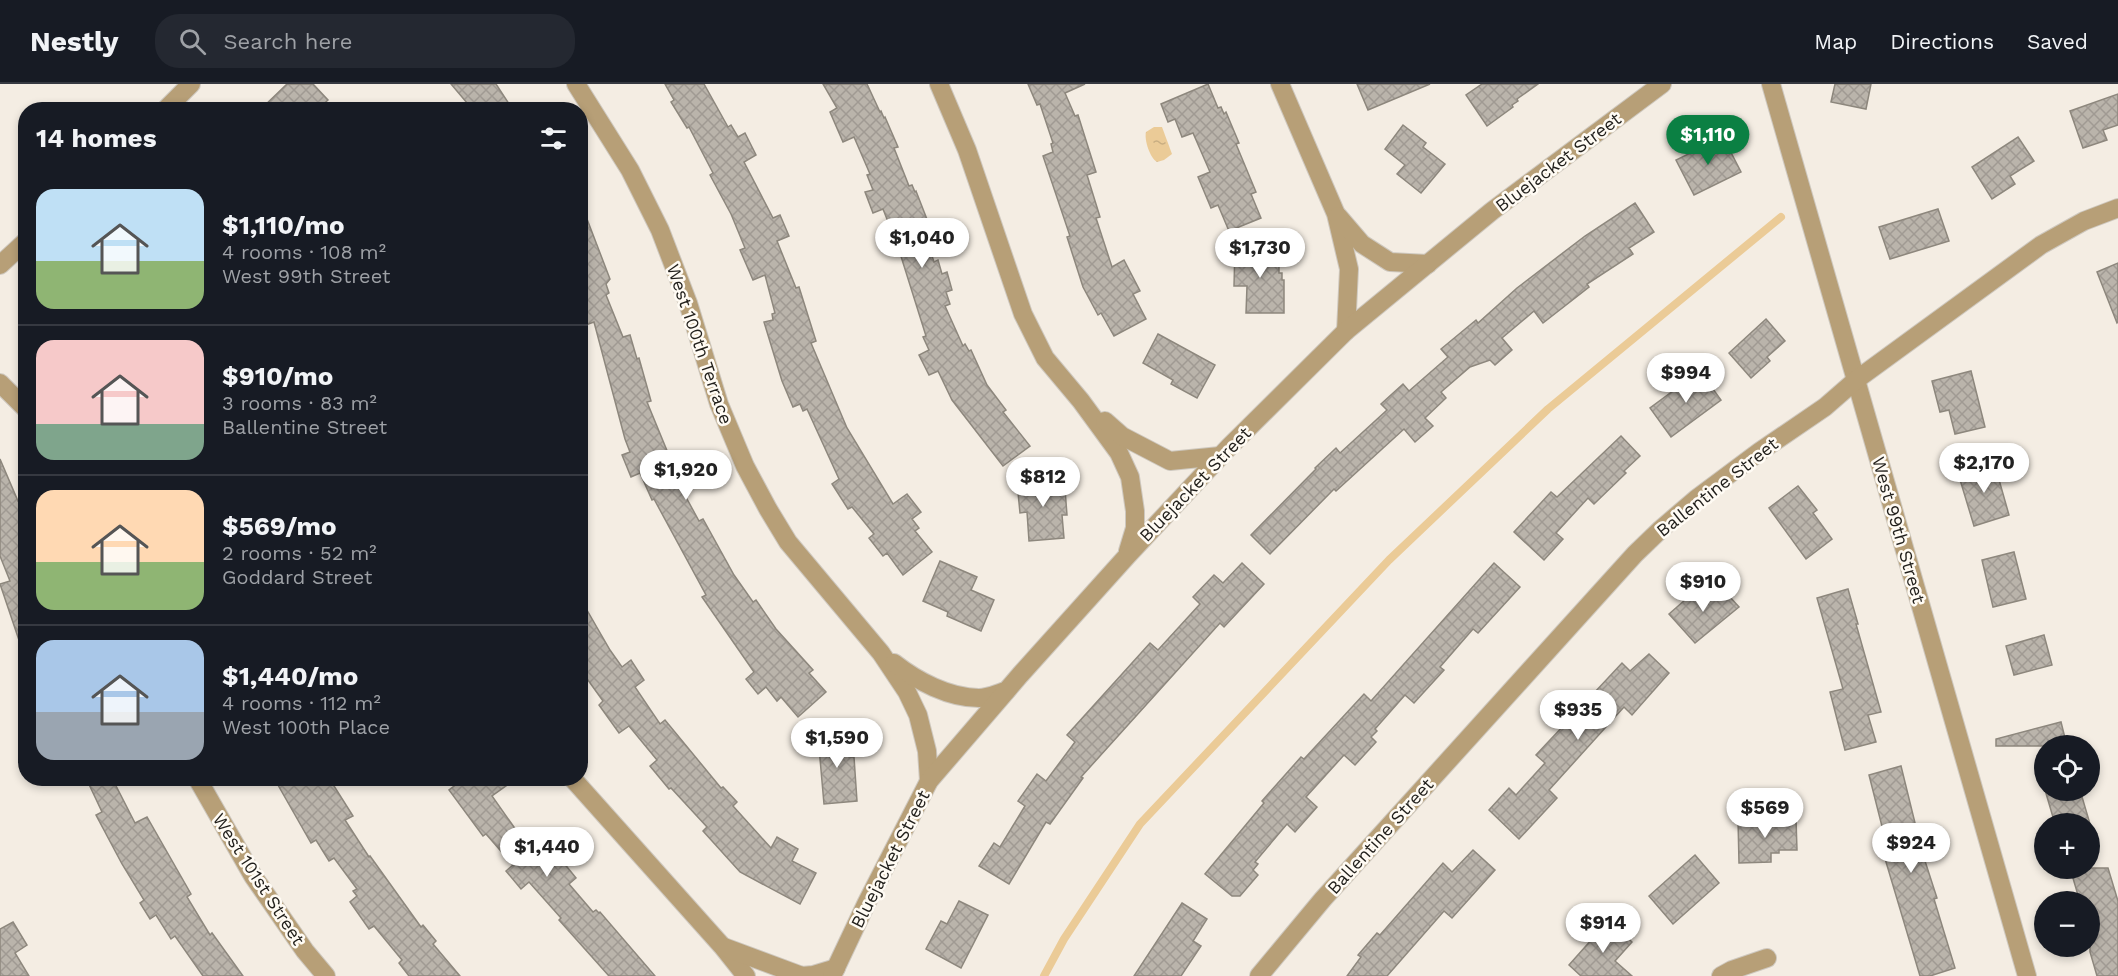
<!DOCTYPE html>
<meta charset="utf-8">
<style>
:root{--surface:#171b24;--page:#242831;--text:#f1f3f6;--muted:#9ea1a6;--line:#363941;--accent:#0b8043}
body{margin:0;font-family:"Work Sans",sans-serif;background:var(--page);color:var(--text);height:100vh;display:flex;flex-direction:column;font-size:22px;white-space:nowrap}
*{box-sizing:border-box;margin:0}
p{font-size:20px;color:var(--muted)}
.icon{flex:none;width:33px;height:33px;fill:none;stroke:currentColor;stroke-width:2;stroke-linecap:round;stroke-linejoin:round}
.map{position:relative;flex:1;overflow:hidden}
.side{position:absolute;left:18px;top:18px;width:570px;height:684px;display:flex;flex-direction:column;background:var(--surface);border-radius:24px;box-shadow:0 3px 9px #0003}
.side>*{flex:none}
.tools{position:absolute;left:2034px;top:651px;display:grid;gap:12px}
.tools a{display:grid;place-items:center;width:66px;height:66px;border-radius:50%;background:var(--surface);box-shadow:0 3px 9px #0003;font-size:30px}
.price{position:absolute;translate:-50% -51px;padding:0 14px;border-radius:21px;background:#fff;color:#222;font-size:20px;line-height:39px;filter:drop-shadow(0 2px 3px #0008)}
.price::after{content:'';position:absolute;left:50%;top:36px;width:18px;height:14px;margin-left:-9px;background:inherit;clip-path:polygon(0 0,100% 0,50% 100%)}
.price.on{background:var(--accent);color:#fff}
ul{padding:0;list-style:none}
li{display:flex;align-items:center;gap:18px;height:150px;padding:0 18px}
li+li{border-top:2px solid var(--line)}
li span{display:grid;place-items:center;flex:none;width:168px;height:120px;border-radius:18px;color:#555}
li>.icon{margin-inline-start:auto}
span .icon{width:72px;height:72px;fill:#fffc;stroke-width:1}
li b{font-size:26px}
h2{display:flex;justify-content:space-between;align-items:center;height:72px;padding:0 18px;font-size:26px}
header{display:flex;align-items:center;gap:36px;box-sizing:border-box;height:84px;padding:0 30px;background:var(--surface);border-bottom:2px solid var(--line)}
header strong{font-size:28px}
nav{display:flex;gap:33px;margin-inline-start:auto;font-size:21px}
.search{width:420px;height:54px;background:var(--page);display:flex;align-items:center;gap:15px;box-sizing:border-box;padding:0 21px;border-radius:24px;color:var(--muted);font-size:22px}
.map>svg:first-child{display:block}
.water{fill:url(#water-ripples)}
.lines{fill:none;stroke-linecap:round;stroke-linejoin:round}
.stream{stroke:#ebcb97;stroke-width:8}
.building{fill:url(#building-cross-hatch);stroke:#8d877d;stroke-width:1.5}
.minor-casing{stroke:#cec8bf;stroke-width:20}
.minor{stroke:#b79f77;stroke-width:18}
.labels{text-anchor:middle;dominant-baseline:central;stroke-width:5;stroke-linejoin:round;paint-order:stroke}
.street-label{font-size:18px;fill:#211f1b;stroke:#fffbf4}
</style>
<header>
<strong>Nestly</strong>
<div class="search"><svg class="icon" aria-label="search" viewBox="0 0 24 24"><circle cx="10" cy="10" r="6"/><path d="M15 15l6 6"/></svg>Search here</div>
<nav><a>Map</a><a>Directions</a><a>Saved</a></nav>
</header>
<div class="map">
<svg width="2118" height="892" viewBox="0 0 2118 892">
<defs>
<pattern id="water-ripples" width="26" height="14" patternUnits="userSpaceOnUse" patternTransform="scale(1.5)"><rect width="26" height="14" fill="#ebcb97"/><path d="M2 4q2-2 4 0t4 0M15 11q2-2 4 0t4 0" fill="none" stroke="#c9ae82"/></pattern>
<pattern id="building-cross-hatch" width="8" height="8" patternUnits="userSpaceOnUse" patternTransform="scale(1.5)"><rect width="8" height="8" fill="#bab4ab"/><path d="M0 0l8 8M0 8l8-8" fill="none" stroke="#a09a93"/></pattern>
</defs>
<rect width="100%" height="100%" fill="#f4ede3"/>
<path class="water" d="M1154 43H1162L1172 70 1164 76 1157 78C1150 74 1144 56 1146 48Z"/>
<g class="lines">
<polyline class="stream" points="1044,892 1064,855 1140,740 1389,476 1548,325 1781,133"/>
</g>
<g class="building">
<polygon points="287,0 313,0 328,16 317,26 260,26"/>
<polygon points="451,0 496,0 513,26 473,26"/>
<polygon points="665,0 704,0 728,43 731,41 738,53 745,49 756,71 744,78 773,134 780,131 789,152 777,157 796,204 799,203 816,257 811,259 847,344 893,420 907,410 921,428 912,435 919,444 915,447 932,468 903,491 887,469 883,472 869,454 874,450 852,423 848,425 832,400 839,395 807,325 803,327 800,320 793,323 782,297 764,238 773,236 772,230 775,229 765,191 753,196 740,166 745,164 731,130 710,91 713,89 689,43 687,44 671,18 674,16"/>
<polygon points="823,0 867,0 880,28 881,27 884,34 885,33 898,63 894,64 909,102 912,101 915,108 916,107 928,138 922,141 934,178 938,176 942,190 947,188 952,206 946,208 950,220 945,222 963,262 965,260 969,267 971,266 987,301 1006,326 1003,328 1030,362 1003,382 952,316 938,287 929,291 919,271 929,266 923,253 926,252 899,166 883,125 873,129 865,108 873,106 867,91 870,90 854,53 843,58 830,28 837,24"/>
<polygon points="1028,0 1085,0 1065,9 1075,32 1078,31 1096,88 1087,91 1100,133 1096,134 1112,183 1124,176 1140,207 1133,210 1146,235 1114,252 1101,229 1098,231 1083,203 1067,153 1070,152 1043,72 1053,68 1051,60 1053,59 1040,20 1037,21"/>
<polygon points="1208,0 1218,24 1221,23 1224,30 1226,28 1239,59 1236,60 1256,108 1251,110 1261,134 1229,147 1218,121 1211,124 1198,93 1210,88 1193,49 1182,53 1175,35 1168,38 1161,20"/>
<polygon points="1357,0 1430,0 1368,26"/>
<polygon points="1482,0 1538,0 1517,15 1518,17 1512,21 1513,23 1487,42 1466,11"/>
<polygon points="1835,0 1871,0 1866,25 1831,18"/>
<polygon points="2118,10 2118,41 2103,46 2107,56 2083,64 2070,27"/>
<polygon points="1403,41 1426,59 1423,63 1445,80 1421,109 1397,90 1405,81 1385,65"/>
<polygon points="1723,53 1741,88 1694,111 1676,76"/>
<polygon points="2018,53 2034,77 2010,92 2015,100 1992,115 1972,83"/>
<polygon points="1635,119 1654,148 1629,164 1633,170 1587,200 1589,203 1543,239 1534,227 1502,254 1512,266 1495,281 1490,276 1470,283 1441,308 1446,314 1425,334 1433,342 1415,358 1404,345 1336,407 1334,405 1270,470 1251,451 1316,385 1315,384 1336,364 1340,369 1387,326 1381,320 1403,300 1409,307 1448,273 1441,265 1476,236 1478,239 1517,204 1585,152"/>
<polygon points="580,122 582,122 610,195 606,200 609,209 606,211 623,253 630,251 637,275 639,274 651,317 647,318 668,369 672,368 686,402 681,404 699,437 703,435 734,491 753,518 756,516 776,545 813,586 809,589 826,608 798,633 781,613 777,617 766,603 758,610 746,595 754,588 702,513 706,511 654,415 652,416 640,389 631,393 622,371 630,368 625,355 594,238 580,243"/>
<polygon points="1938,125 1949,157 1890,175 1879,143"/>
<polygon points="1235,163 1279,163 1279,189 1282,189 1282,196 1284,196 1284,229 1246,229 1247,202 1234,202"/>
<polygon points="2118,179 2118,238 2117,239 2097,188"/>
<polygon points="1766,235 1785,257 1767,273 1770,277 1751,294 1729,269"/>
<polygon points="1158,250 1215,281 1197,314 1171,300 1173,296 1143,279"/>
<polygon points="1700,287 1721,316 1671,353 1650,324"/>
<polygon points="1971,287 1985,343 1955,350 1949,326 1940,328 1932,297"/>
<polygon points="1621,352 1640,372 1624,387 1626,389 1594,420 1588,414 1556,449 1563,455 1544,476 1514,448 1551,408 1557,413"/>
<polygon points="0,375 18,417 26,415 26,564 22,565 0,500 10,497 0,472"/>
<polygon points="1994,378 2009,431 1974,442 1958,389"/>
<polygon points="1059,395 1060,405 1065,405 1067,431 1062,431 1064,454 1029,457 1027,428 1020,429 1017,398"/>
<polygon points="1798,402 1817,426 1813,429 1832,455 1806,475 1769,424"/>
<polygon points="2014,468 2026,515 1993,523 1982,476"/>
<polygon points="940,477 977,493 971,506 994,516 981,547 947,532 948,528 923,517"/>
<polygon points="1242,479 1264,500 1224,543 1220,539 1081,693 1083,694 1050,740 1046,738 1009,800 979,782 994,759 1000,763 1025,722 1018,717 1037,690 1046,697 1075,658 1067,651 1150,559 1158,566 1200,520 1193,513 1214,491 1223,499"/>
<polygon points="1494,479 1520,503 1478,549 1473,545 1440,583 1444,586 1414,619 1405,611 1375,645 1377,647 1371,653 1376,658 1355,681 1344,671 1306,713 1317,723 1295,748 1287,740 1255,778 1258,780 1253,786 1258,791 1240,812 1232,812 1205,790 1264,719 1262,717 1301,673 1304,675 1364,610 1371,617"/>
<polygon points="1719,501 1739,523 1695,559 1669,530 1694,508 1699,514 1704,510 1706,512"/>
<polygon points="1848,505 1858,540 1856,540 1881,628 1868,631 1876,658 1845,666 1830,608 1843,605 1817,514"/>
<polygon points="580,514 610,566 622,583 631,576 644,596 635,603 660,640 665,636 721,704 723,703 737,718 733,722 771,764 777,753 798,765 792,777 816,789 800,820 740,788 703,747 707,743 671,704 669,705 650,682 657,676 629,642 619,649 599,621 603,617 580,585"/>
<polygon points="2044,551 2052,581 2014,591 2006,562"/>
<polygon points="1649,570 1669,589 1632,631 1624,623 1549,706 1557,714 1519,755 1489,726 1509,704 1516,711 1545,679 1536,671 1622,579 1630,587"/>
<polygon points="2061,638 2067,662 1996,662 1996,655"/>
<polygon points="847,649 849,673 854,673 857,717 824,720 818,652"/>
<polygon points="1901,682 1916,743 1914,743 1937,814 1934,815 1955,884 1930,892 1920,892 1883,768 1888,766 1869,691"/>
<polygon points="86,694 112,694 135,739 147,733 191,810 187,813 210,851 212,849 243,892 203,892 175,852 171,855 156,831 150,835 140,819 144,816 122,780 96,731 102,728"/>
<polygon points="274,694 329,694 353,732 345,736 369,773 370,772 421,843 423,841 436,857 433,860 460,892 409,892 399,879 402,876 374,842 369,845 350,818 357,812 353,807 357,805 334,774 329,777 316,756 311,759"/>
<polygon points="465,694 517,694 492,712 521,753 529,747 545,766 547,764 552,771 555,768 576,794 569,800 593,828 596,826 599,829 600,828 655,892 609,892 559,836 561,834 529,798 521,805 506,787 513,781 486,750 483,752 449,706"/>
<polygon points="2045,706 2080,706 2090,740 2055,740"/>
<polygon points="1768,735 1796,735 1797,766 1779,766 1779,769 1771,769 1771,778 1739,779 1738,736"/>
<polygon points="1473,766 1495,786 1452,834 1444,827 1387,892 1347,892 1361,873 1358,871 1377,849 1380,851 1443,779 1452,788"/>
<polygon points="1695,771 1719,799 1673,840 1649,812"/>
<polygon points="2070,784 2108,784 2118,817 2118,892 2097,892 2090,868 2090,818 2080,818"/>
<polygon points="959,817 988,831 961,884 926,865 941,837 947,840"/>
<polygon points="1182,819 1207,835 1193,857 1201,862 1181,892 1134,892"/>
<polygon points="1609,836 1632,858 1615,877 1632,892 1581,892 1569,881"/>
<polygon points="13,838 27,861 15,869 29,892 0,892 0,845"/>
</g>
<g class="lines">
<defs>
<g id="minor">
<polyline points="576,0 630,86 660,146 688,219 719,320 745,382 768,425 788,458 881,569 907,608 918,631 927,667 929,697"/>
<polyline points="939,0 967,66 1023,230 1045,274 1081,317 1119,369 1130,393 1135,427 1135,444 1128,467"/>
<polyline points="1280,0 1336,130 1349,185 1346,247"/>
<polyline points="1771,0 2027,892"/>
<polyline points="165,26 191,0"/>
<polyline points="1338,132 1362,160 1390,178 1428,180"/>
<polyline points="0,181 26,157"/>
<polyline points="0,299 26,325"/>
<polyline points="1105,337 1122,352 1170,377 1220,372"/>
<path d="M894 579C917 597 949 614 979 614 988 614 998 609 1006 607"/>
<polyline points="197,694 253,792 305,867 326,892"/>
<polyline points="572,694 722,862 746,892"/>
<polyline points="724,863 802,892 813,891 836,884"/>
<polyline points="832,892 867,818 929,697 1020,591 1127,472 1229,363 1346,247 1492,127 1662,0"/>
<polyline points="1259,892 1323,815 1635,470 1661,445 1696,415 1759,368 1825,323 1856,296 2041,161 2084,137 2118,124"/>
<polyline points="1721,892 1732,886 1767,874"/>
</g>
</defs>
<use href="#minor" class="minor-casing"/>
<use href="#minor" class="minor"/>
</g>
<g class="labels">
<g class="street-label">
<text transform="translate(1558 78) rotate(-37)">Bluejacket Street</text>
<text transform="translate(700 260) rotate(71)">West 100th Terrace</text>
<text transform="translate(1195 400) rotate(-46)">Bluejacket Street</text>
<text transform="translate(1717 403) rotate(-38)">Ballentine Street</text>
<text transform="translate(1899 446) rotate(74)">West 99th Street</text>
<text transform="translate(1380 752) rotate(-48)">Ballentine Street</text>
<text transform="translate(890 775) rotate(-63)">Bluejacket Street</text>
<text transform="translate(259 795) rotate(57)">West 101st Street</text>
</g>
</g>
</svg>
<div class="tools">
<a><svg class="icon" aria-label="locate" viewBox="0 0 24 24"><circle cx="12" cy="12" r="6"/><path d="M12 2v4M12 18v4M2 12h4M18 12h4"/></svg></a>
<a>+</a>
<a>−</a>
</div>
<b class="price on" style="left:1708px;top:82px">$1,110</b>
<b class="price" style="left:922px;top:185px">$1,040</b>
<b class="price" style="left:1260px;top:195px">$1,730</b>
<b class="price" style="left:1686px;top:320px">$994</b>
<b class="price" style="left:1984px;top:410px">$2,170</b>
<b class="price" style="left:686px;top:417px">$1,920</b>
<b class="price" style="left:1043px;top:424px">$812</b>
<b class="price" style="left:1703px;top:529px">$910</b>
<b class="price" style="left:1578px;top:657px">$935</b>
<b class="price" style="left:837px;top:685px">$1,590</b>
<b class="price" style="left:1765px;top:755px">$569</b>
<b class="price" style="left:1911px;top:790px">$924</b>
<b class="price" style="left:547px;top:794px">$1,440</b>
<b class="price" style="left:1603px;top:870px">$914</b>
<section class="side">
<h2>14 homes<svg class="icon" aria-label="filters" viewBox="0 0 24 24"><path d="M4 7h16M4 17h16"/><circle cx="9" cy="7" r="2"/><circle cx="15" cy="17" r="2"/></svg></h2>
<ul>
<li><span style="background:linear-gradient(#bfe0f5 60%,#8fb573 0)"><svg class="icon" aria-label="home" viewBox="0 0 24 24"><path d="M3 11l9-7 9 7M6 9v11h12V9"/></svg></span><div><b>$1,110/mo</b><p>4 rooms · 108 m²</p><p>West 99th Street</p></div></li>
<li><span style="background:linear-gradient(#f6c9c9 70%,#7fa58c 0)"><svg class="icon" aria-label="home" viewBox="0 0 24 24"><path d="M3 11l9-7 9 7M6 9v11h12V9"/></svg></span><div><b>$910/mo</b><p>3 rooms · 83 m²</p><p>Ballentine Street</p></div></li>
<li><span style="background:linear-gradient(#ffd9b3 60%,#8fb573 0)"><svg class="icon" aria-label="home" viewBox="0 0 24 24"><path d="M3 11l9-7 9 7M6 9v11h12V9"/></svg></span><div><b>$569/mo</b><p>2 rooms · 52 m²</p><p>Goddard Street</p></div></li>
<li><span style="background:linear-gradient(#a9c7e8 60%,#9aa5b1 0)"><svg class="icon" aria-label="home" viewBox="0 0 24 24"><path d="M3 11l9-7 9 7M6 9v11h12V9"/></svg></span><div><b>$1,440/mo</b><p>4 rooms · 112 m²</p><p>West 100th Place</p></div></li>
</ul>
</section>
</div>
